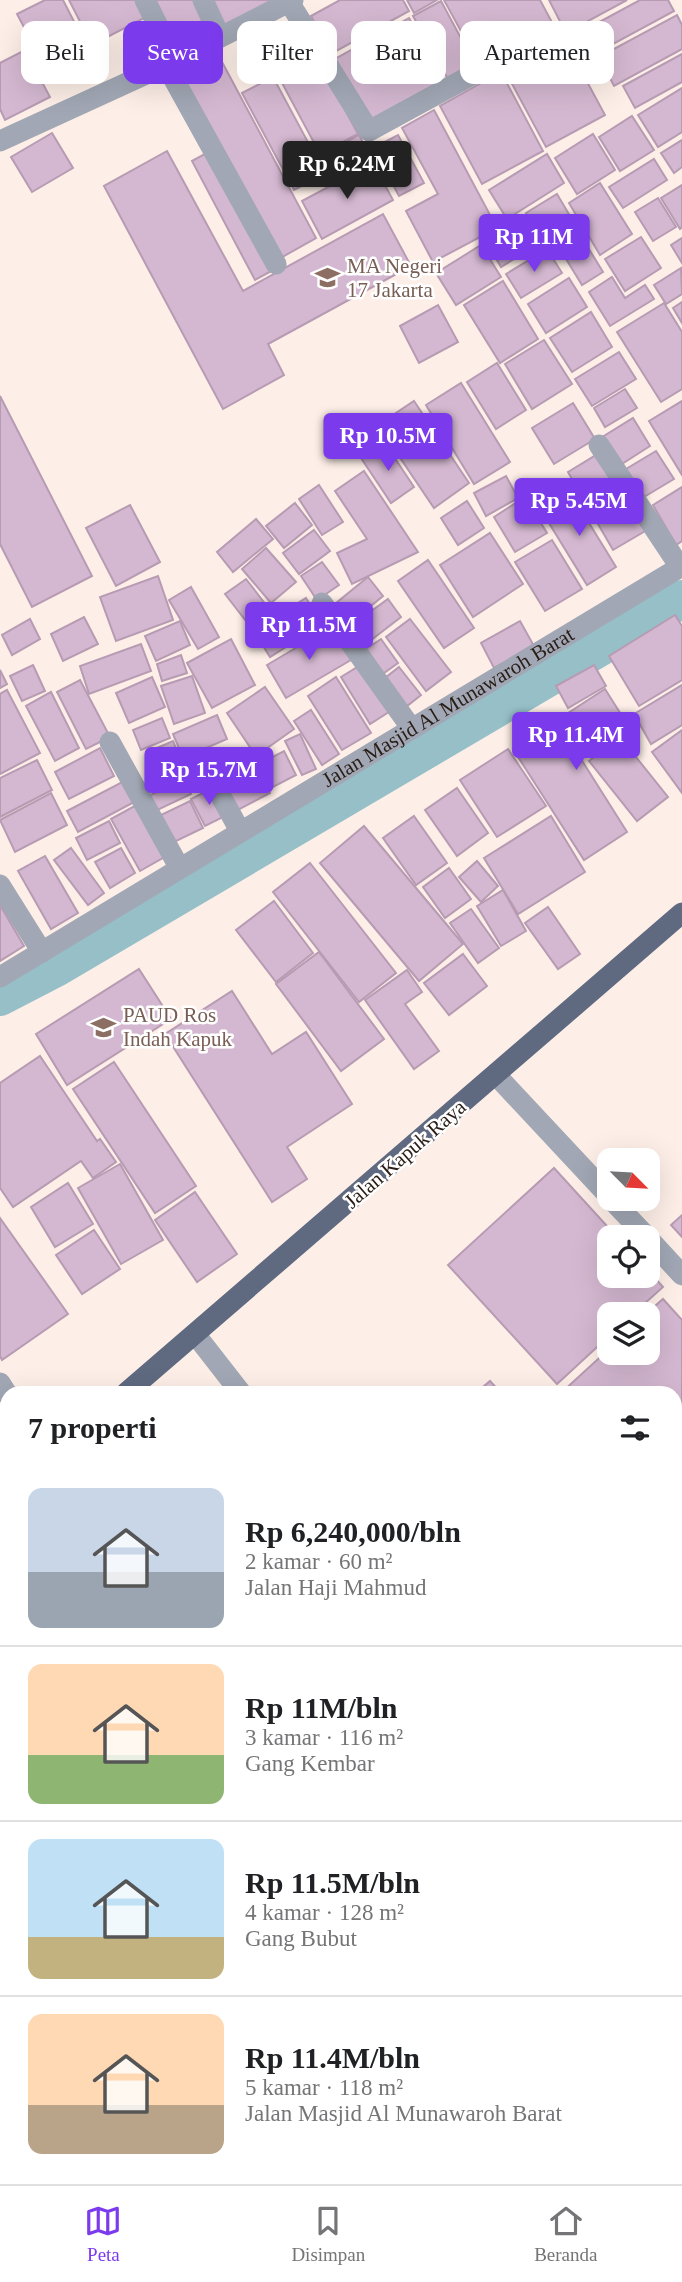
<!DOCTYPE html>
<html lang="id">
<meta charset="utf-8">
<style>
:root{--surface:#fff;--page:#f2f2f2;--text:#202124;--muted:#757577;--line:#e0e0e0;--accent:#7c3aed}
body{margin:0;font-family:"Times New Roman",serif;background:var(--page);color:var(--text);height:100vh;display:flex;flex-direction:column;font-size:26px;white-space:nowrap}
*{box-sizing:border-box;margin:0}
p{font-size:23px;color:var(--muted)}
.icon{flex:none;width:38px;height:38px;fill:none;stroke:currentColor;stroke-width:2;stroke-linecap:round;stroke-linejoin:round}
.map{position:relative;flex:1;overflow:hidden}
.drawer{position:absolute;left:0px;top:1386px;width:682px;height:798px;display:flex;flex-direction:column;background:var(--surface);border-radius:21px 21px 0 0;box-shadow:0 7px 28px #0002}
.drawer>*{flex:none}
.banner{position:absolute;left:21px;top:21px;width:640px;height:63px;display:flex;gap:14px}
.needle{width:46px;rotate:114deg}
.buttons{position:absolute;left:597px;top:1148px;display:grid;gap:14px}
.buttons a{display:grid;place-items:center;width:63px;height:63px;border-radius:14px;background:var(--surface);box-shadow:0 7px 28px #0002;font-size:35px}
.price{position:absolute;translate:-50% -60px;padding:0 16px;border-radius:7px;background:var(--accent);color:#fff;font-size:23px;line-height:46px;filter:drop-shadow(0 2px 4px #0008)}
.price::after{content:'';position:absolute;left:50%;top:42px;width:21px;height:16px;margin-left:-10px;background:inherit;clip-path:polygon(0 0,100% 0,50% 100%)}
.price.active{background:#222;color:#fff}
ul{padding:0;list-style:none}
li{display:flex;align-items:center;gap:21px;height:175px;padding:0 28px}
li+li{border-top:2px solid var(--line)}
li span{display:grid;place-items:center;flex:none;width:196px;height:140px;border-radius:14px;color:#555}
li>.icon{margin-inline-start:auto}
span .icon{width:84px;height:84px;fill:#fffc;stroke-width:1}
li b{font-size:30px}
h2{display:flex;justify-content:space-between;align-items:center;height:84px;padding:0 28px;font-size:30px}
.tag{padding:0 24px;border-radius:14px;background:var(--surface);box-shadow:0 7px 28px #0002;font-size:24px;line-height:63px}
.tag.active{background:var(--accent);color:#fff}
.tab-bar{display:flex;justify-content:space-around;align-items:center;height:98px;border-top:2px solid var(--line);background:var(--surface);font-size:19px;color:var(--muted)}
.tab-bar a{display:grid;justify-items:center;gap:4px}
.tab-bar .active{color:var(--accent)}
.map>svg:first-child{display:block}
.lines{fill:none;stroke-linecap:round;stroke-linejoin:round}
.canal{stroke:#96bfc8;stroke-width:38}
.building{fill:#d4b8d1;stroke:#b79bb3;stroke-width:2}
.minor{stroke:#a1a7b4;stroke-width:21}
.major{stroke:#5f6980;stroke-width:21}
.labels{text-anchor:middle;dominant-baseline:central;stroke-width:5;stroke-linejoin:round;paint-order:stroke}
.education-label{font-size:21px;fill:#785e54;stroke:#fff;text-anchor:start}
.street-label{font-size:21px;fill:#291d16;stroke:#fff}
</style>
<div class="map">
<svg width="682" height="2184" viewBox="0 0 682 2184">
<rect width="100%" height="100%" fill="#fdefe7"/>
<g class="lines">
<polyline class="canal" points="0,997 56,968 682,599"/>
</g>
<g class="building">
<polygon points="45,0 63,0 86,45 45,67 17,14"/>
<polygon points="69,0 137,0 146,17 92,45"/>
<polygon points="148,0 202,0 210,17 166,39"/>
<polygon points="206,0 279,0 221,33"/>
<polygon points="340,0 403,0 409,11 331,54 311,16"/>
<polygon points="407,0 437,0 414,13"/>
<polygon points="444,0 540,0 554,26 480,66"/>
<polygon points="549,0 627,0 566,33"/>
<polygon points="640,0 668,0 674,11 591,56 579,33"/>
<polygon points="441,1 477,68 450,83 413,16"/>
<polygon points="677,15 682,25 682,49 614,86 599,57"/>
<polygon points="409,18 445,85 371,126 335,59"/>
<polygon points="297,20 358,134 320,154 259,40"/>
<polygon points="563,37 605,115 546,147 504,69"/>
<polygon points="25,50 50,97 5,120 0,109 0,63"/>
<polygon points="682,54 682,82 635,108 623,86"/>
<polygon points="221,60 316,238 277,260 182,81"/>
<polygon points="501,72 543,151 482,184 440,106"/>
<polygon points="273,77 325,174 294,190 242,93"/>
<polygon points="682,88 682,132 658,147 638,115"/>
<polygon points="434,110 497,228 433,262 406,211 438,194 402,128"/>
<polygon points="632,116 654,150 620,171 599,137"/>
<polygon points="52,133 73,168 32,192 11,157"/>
<polygon points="593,134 615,170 577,194 555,158"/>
<polygon points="359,135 370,156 334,176 323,155"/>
<polygon points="398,135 424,183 399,196 373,148"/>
<polygon points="682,140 682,167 674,173 661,153"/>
<polygon points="212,150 275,269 255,280 192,161"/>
<polygon points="167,151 243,291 383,214 411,266 268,344 284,375 223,409 104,186"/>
<polygon points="547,154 564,183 507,219 489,190"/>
<polygon points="654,159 667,180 623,208 609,187"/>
<polygon points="373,163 393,200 322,239 302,201"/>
<polygon points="600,183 632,234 600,255 569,203"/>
<polygon points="682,185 682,227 680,229 661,198"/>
<polygon points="557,194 570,216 540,235 526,213"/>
<polygon points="658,198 676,227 653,241 635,212"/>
<polygon points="526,219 540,243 501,267 487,243"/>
<polygon points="573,223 603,272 582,285 552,236"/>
<polygon points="641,237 661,268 625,291 605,259"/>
<polygon points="682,238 682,263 671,245"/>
<polygon points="481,245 501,277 456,305 436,273"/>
<polygon points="547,249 562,273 521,298 506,274"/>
<polygon points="681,268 682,294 666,304 654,285"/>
<polygon points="612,277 625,298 645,285 654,299 610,326 589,292"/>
<polygon points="569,278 587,307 546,333 528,304"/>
<polygon points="503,281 538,339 500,363 464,305"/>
<polygon points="682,302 682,323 673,308"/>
<polygon points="664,303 682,332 682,389 661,402 617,332"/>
<polygon points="438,305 458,342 419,363 400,326"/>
<polygon points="591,312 612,347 572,372 550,338"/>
<polygon points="544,340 572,384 532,409 505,364"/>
<polygon points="619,352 636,379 592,406 575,379"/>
<polygon points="497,363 526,410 496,429 467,382"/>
<polygon points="461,383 510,462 474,484 426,405"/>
<polygon points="625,389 637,408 605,427 594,408"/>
<polygon points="0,396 92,576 32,607 0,544"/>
<polygon points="414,401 469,483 434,508 378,425"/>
<polygon points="682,401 682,475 649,421"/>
<polygon points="573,403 595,439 554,464 532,428"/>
<polygon points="633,418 650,446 617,467 599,439"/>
<polygon points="384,442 414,487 391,503 361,458"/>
<polygon points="656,451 674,479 639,500 621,472"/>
<polygon points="601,452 647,530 613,550 568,472"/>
<polygon points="364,471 418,552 352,584 337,553 367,539 335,491"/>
<polygon points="506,476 518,498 486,516 474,493"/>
<polygon points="319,485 343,522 322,535 299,499"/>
<polygon points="682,487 682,541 676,545 653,505"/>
<polygon points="570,492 616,567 587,585 541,510"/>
<polygon points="525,497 547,533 515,552 494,517"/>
<polygon points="467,501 484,528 458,545 441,518"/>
<polygon points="295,503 312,525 284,548 266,526"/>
<polygon points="130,505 160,562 116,586 86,528"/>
<polygon points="256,519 273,539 233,572 217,552"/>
<polygon points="314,530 330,551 299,574 283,553"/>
<polygon points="490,533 523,584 473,617 440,565"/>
<polygon points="552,540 582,589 545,611 515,562"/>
<polygon points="266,548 296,582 271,603 242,569"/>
<polygon points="428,560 474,628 444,648 398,581"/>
<polygon points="322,562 339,585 317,600 301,576"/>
<polygon points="158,576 173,620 116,641 100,597"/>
<polygon points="368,577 383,596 345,627 330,608"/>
<polygon points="246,579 273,614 253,630 225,594"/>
<polygon points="191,587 219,637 198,649 169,600"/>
<polygon points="306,598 322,624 270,657 254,631"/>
<polygon points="388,599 401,617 362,647 348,628"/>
<polygon points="675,615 682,626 682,680 639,706 609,656"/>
<polygon points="84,617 98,644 63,661 51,634"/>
<polygon points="30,619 40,639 12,655 2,635"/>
<polygon points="410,619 451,672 426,691 386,637"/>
<polygon points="180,621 190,645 156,661 145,636"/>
<polygon points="520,621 534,646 494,668 481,643"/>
<polygon points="331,627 351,660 286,698 267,665"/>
<polygon points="231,639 255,685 212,708 187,663"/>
<polygon points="381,639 398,663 377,678 360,653"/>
<polygon points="141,644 151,671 89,694 80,666"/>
<polygon points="181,655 187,673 162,681 157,664"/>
<polygon points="364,663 392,710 370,724 341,677"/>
<polygon points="33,665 45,691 22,701 10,676"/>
<polygon points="594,665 606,686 568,708 556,686"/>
<polygon points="399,667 421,695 402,710 380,682"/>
<polygon points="0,670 7,684 0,688"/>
<polygon points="192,676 205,713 174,724 161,686"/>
<polygon points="152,677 165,707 129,723 116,693"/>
<polygon points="336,677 371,733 342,750 308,696"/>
<polygon points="80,680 110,737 86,749 57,692"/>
<polygon points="682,685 682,725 651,744 634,714"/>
<polygon points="265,687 294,729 256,756 227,713"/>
<polygon points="605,689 629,727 581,759 627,832 584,860 513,749"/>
<polygon points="7,690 40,753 0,774 0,694"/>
<polygon points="51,692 79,748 55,761 26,706"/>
<polygon points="311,710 339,754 322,765 294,721"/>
<polygon points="217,715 227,739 183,758 173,734"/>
<polygon points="162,718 170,738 141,750 133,730"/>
<polygon points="682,730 682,793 652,752"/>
<polygon points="300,734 316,769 302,775 285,741"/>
<polygon points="620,737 668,797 637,821 589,761"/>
<polygon points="173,741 186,773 165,782 152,750"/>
<polygon points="100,748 114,776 69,799 55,772"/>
<polygon points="508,749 546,806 497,837 460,780"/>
<polygon points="284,751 296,775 273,787 261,763"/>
<polygon points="37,760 52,790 0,817 0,778"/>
<polygon points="252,760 270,793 234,812 216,779"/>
<polygon points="185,779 191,794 151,813 144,798"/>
<polygon points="126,780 136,801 78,832 67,811"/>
<polygon points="213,788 227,815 205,826 191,799"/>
<polygon points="457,788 488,833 457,856 425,810"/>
<polygon points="51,793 67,825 15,852 0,820"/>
<polygon points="190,801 203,828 172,843 159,816"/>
<polygon points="140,803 168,855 140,871 111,819"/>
<polygon points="414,816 447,863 416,885 383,838"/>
<polygon points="551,816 585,872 518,914 484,858"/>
<polygon points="109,821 120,843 87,860 76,838"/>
<polygon points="364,826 463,944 419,981 320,863"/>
<polygon points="71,848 104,893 88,905 54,860"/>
<polygon points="121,848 135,873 110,888 95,862"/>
<polygon points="45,856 78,913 51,929 18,871"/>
<polygon points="477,861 498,886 481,902 459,877"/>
<polygon points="310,863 396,973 359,1002 273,892"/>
<polygon points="449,868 471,899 445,918 423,887"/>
<polygon points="503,890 526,931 501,946 477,906"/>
<polygon points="274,901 313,953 276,982 236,930"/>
<polygon points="0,905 24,946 0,961"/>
<polygon points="548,907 580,954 558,969 525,923"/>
<polygon points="471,909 499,948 478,963 450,923"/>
<polygon points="319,952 384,1039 341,1071 276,984"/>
<polygon points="463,954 487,986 449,1015 424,983"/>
<polygon points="139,969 171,1019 67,1085 36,1034"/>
<polygon points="407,970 422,992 405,1004 439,1051 414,1069 365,1000"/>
<polygon points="232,991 272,1054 306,1032 352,1104 287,1147 307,1179 272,1202 165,1034"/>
<polygon points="40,1056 97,1141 100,1139 116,1162 93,1178 81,1161 13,1207 0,1188 0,1083"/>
<polygon points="114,1062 196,1186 155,1213 73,1089"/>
<polygon points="120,1164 163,1240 121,1264 78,1188"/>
<polygon points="554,1168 617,1237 609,1237 609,1276 648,1276 648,1270 663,1287 633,1314 609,1314 609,1336 557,1384 448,1265"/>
<polygon points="68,1183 93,1224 55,1247 31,1207"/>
<polygon points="195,1192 237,1254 197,1282 155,1220"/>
<polygon points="682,1215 682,1237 671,1225"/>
<polygon points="0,1218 68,1314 2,1360 0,1356"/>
<polygon points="94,1230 120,1269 82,1294 56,1255"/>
<polygon points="663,1299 682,1320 682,1588 676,1581 676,1393 561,1393 609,1349 609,1353 648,1353 646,1314"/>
<polygon points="490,1381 501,1393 476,1393"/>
<polygon points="676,1584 682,1591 682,1635 676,1641"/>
<polygon points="676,1674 682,1681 682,1819 676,1812"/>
<polygon points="7,1763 7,1862 0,1855 0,1770"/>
<polygon points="7,1881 7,1974 0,1981 0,1884"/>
<polygon points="7,2013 7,2040 0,2032 0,2019"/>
<polygon points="678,2167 682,2173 682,2184 658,2184 666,2177 676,2177"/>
<polygon points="108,2177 239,2177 232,2184 114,2184"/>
<polygon points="283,2177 379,2177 372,2184 289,2184"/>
</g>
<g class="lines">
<g class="minor">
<polyline points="145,0 175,60"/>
<polyline points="203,0 220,37"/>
<polyline points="289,2 369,131 525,46"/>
<polyline points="166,65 276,264"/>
<polyline points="0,141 166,65 293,0"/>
<polyline points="599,445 680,567"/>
<polyline points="322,603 412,729"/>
<polyline points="110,742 179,867"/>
<polyline points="201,760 240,831"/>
<polyline points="0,885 42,952"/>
<path id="s1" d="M0 977 682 566"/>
<polyline points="496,1075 609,1196"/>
<polyline points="611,1199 647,1237"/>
<polyline points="648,1238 682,1275"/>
<polyline points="195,1334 241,1393"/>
<polyline points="0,1383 7,1394"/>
<polyline points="676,1897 682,1904"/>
<polyline points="676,2048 682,2042"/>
<polyline points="0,2151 7,2159"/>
<polyline points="23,2177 29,2184"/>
</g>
<g class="major">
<polyline points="126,1393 682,913"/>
<polyline points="0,1501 7,1495"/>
</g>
</g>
<defs>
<symbol id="school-bare" viewBox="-9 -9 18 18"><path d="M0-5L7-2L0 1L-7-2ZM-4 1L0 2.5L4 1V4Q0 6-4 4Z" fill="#8d6e63" stroke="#fff" stroke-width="2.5" paint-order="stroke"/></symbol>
</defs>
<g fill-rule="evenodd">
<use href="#school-bare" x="310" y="260" width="35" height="35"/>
<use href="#school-bare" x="86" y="1010" width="35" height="35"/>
</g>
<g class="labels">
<g class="education-label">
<text x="347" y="266">MA Negeri<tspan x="347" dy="24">17 Jakarta</tspan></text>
<text x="123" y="1015">PAUD Ros<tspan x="123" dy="24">Indah Kapuk</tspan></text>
</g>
<g class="street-label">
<text stroke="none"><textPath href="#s1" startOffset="523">Jalan Masjid Al Munawaroh Barat</textPath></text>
<text transform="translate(405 1154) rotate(-41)">Jalan Kapuk Raya</text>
</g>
</g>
</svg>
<div class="buttons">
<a><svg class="needle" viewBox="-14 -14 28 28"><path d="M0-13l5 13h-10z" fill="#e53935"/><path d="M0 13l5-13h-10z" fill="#757577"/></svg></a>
<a><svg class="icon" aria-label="locate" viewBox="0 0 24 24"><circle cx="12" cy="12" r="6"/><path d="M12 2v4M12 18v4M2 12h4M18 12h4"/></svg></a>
<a><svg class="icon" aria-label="layers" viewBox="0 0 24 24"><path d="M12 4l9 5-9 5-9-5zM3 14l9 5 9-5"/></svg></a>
</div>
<b class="price active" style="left:347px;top:201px">Rp 6.24M</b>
<b class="price" style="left:534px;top:274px">Rp 11M</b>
<b class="price" style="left:388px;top:473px">Rp 10.5M</b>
<b class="price" style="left:579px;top:538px">Rp 5.45M</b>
<b class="price" style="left:309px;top:662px">Rp 11.5M</b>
<b class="price" style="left:576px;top:772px">Rp 11.4M</b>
<b class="price" style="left:209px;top:807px">Rp 15.7M</b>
<div class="banner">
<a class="tag">Beli</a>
<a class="tag active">Sewa</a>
<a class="tag">Filter</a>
<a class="tag">Baru</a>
<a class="tag">Apartemen</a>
</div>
<section class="drawer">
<h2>7 properti<svg class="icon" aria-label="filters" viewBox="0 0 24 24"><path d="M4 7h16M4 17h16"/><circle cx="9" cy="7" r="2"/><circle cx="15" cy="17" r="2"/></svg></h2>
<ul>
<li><span style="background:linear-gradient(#c9d6e8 60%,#9aa5b1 0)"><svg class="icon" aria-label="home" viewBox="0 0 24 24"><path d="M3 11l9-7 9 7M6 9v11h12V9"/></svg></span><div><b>Rp 6,240,000/bln</b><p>2 kamar · 60 m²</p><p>Jalan Haji Mahmud</p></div></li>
<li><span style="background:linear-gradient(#ffd9b3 65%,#8fb573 0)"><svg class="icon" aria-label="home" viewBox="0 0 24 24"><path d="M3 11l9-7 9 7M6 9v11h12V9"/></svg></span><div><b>Rp 11M/bln</b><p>3 kamar · 116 m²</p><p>Gang Kembar</p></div></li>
<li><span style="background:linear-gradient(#bfe0f5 70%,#c2b280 0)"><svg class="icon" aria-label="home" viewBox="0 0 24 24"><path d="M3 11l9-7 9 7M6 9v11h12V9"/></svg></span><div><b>Rp 11.5M/bln</b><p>4 kamar · 128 m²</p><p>Gang Bubut</p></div></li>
<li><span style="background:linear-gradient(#ffd9b3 65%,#b9a48a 0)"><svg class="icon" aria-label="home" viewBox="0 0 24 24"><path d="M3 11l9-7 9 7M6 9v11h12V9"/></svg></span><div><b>Rp 11.4M/bln</b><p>5 kamar · 118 m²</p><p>Jalan Masjid Al Munawaroh Barat</p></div></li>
</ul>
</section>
</div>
<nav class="tab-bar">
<a class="active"><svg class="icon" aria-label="map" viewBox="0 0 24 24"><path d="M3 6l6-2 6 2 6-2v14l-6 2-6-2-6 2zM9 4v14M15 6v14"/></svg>Peta</a>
<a><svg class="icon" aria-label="saved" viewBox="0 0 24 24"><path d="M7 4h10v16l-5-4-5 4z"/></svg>Disimpan</a>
<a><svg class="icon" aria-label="home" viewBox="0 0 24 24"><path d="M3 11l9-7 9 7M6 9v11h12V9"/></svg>Beranda</a>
</nav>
